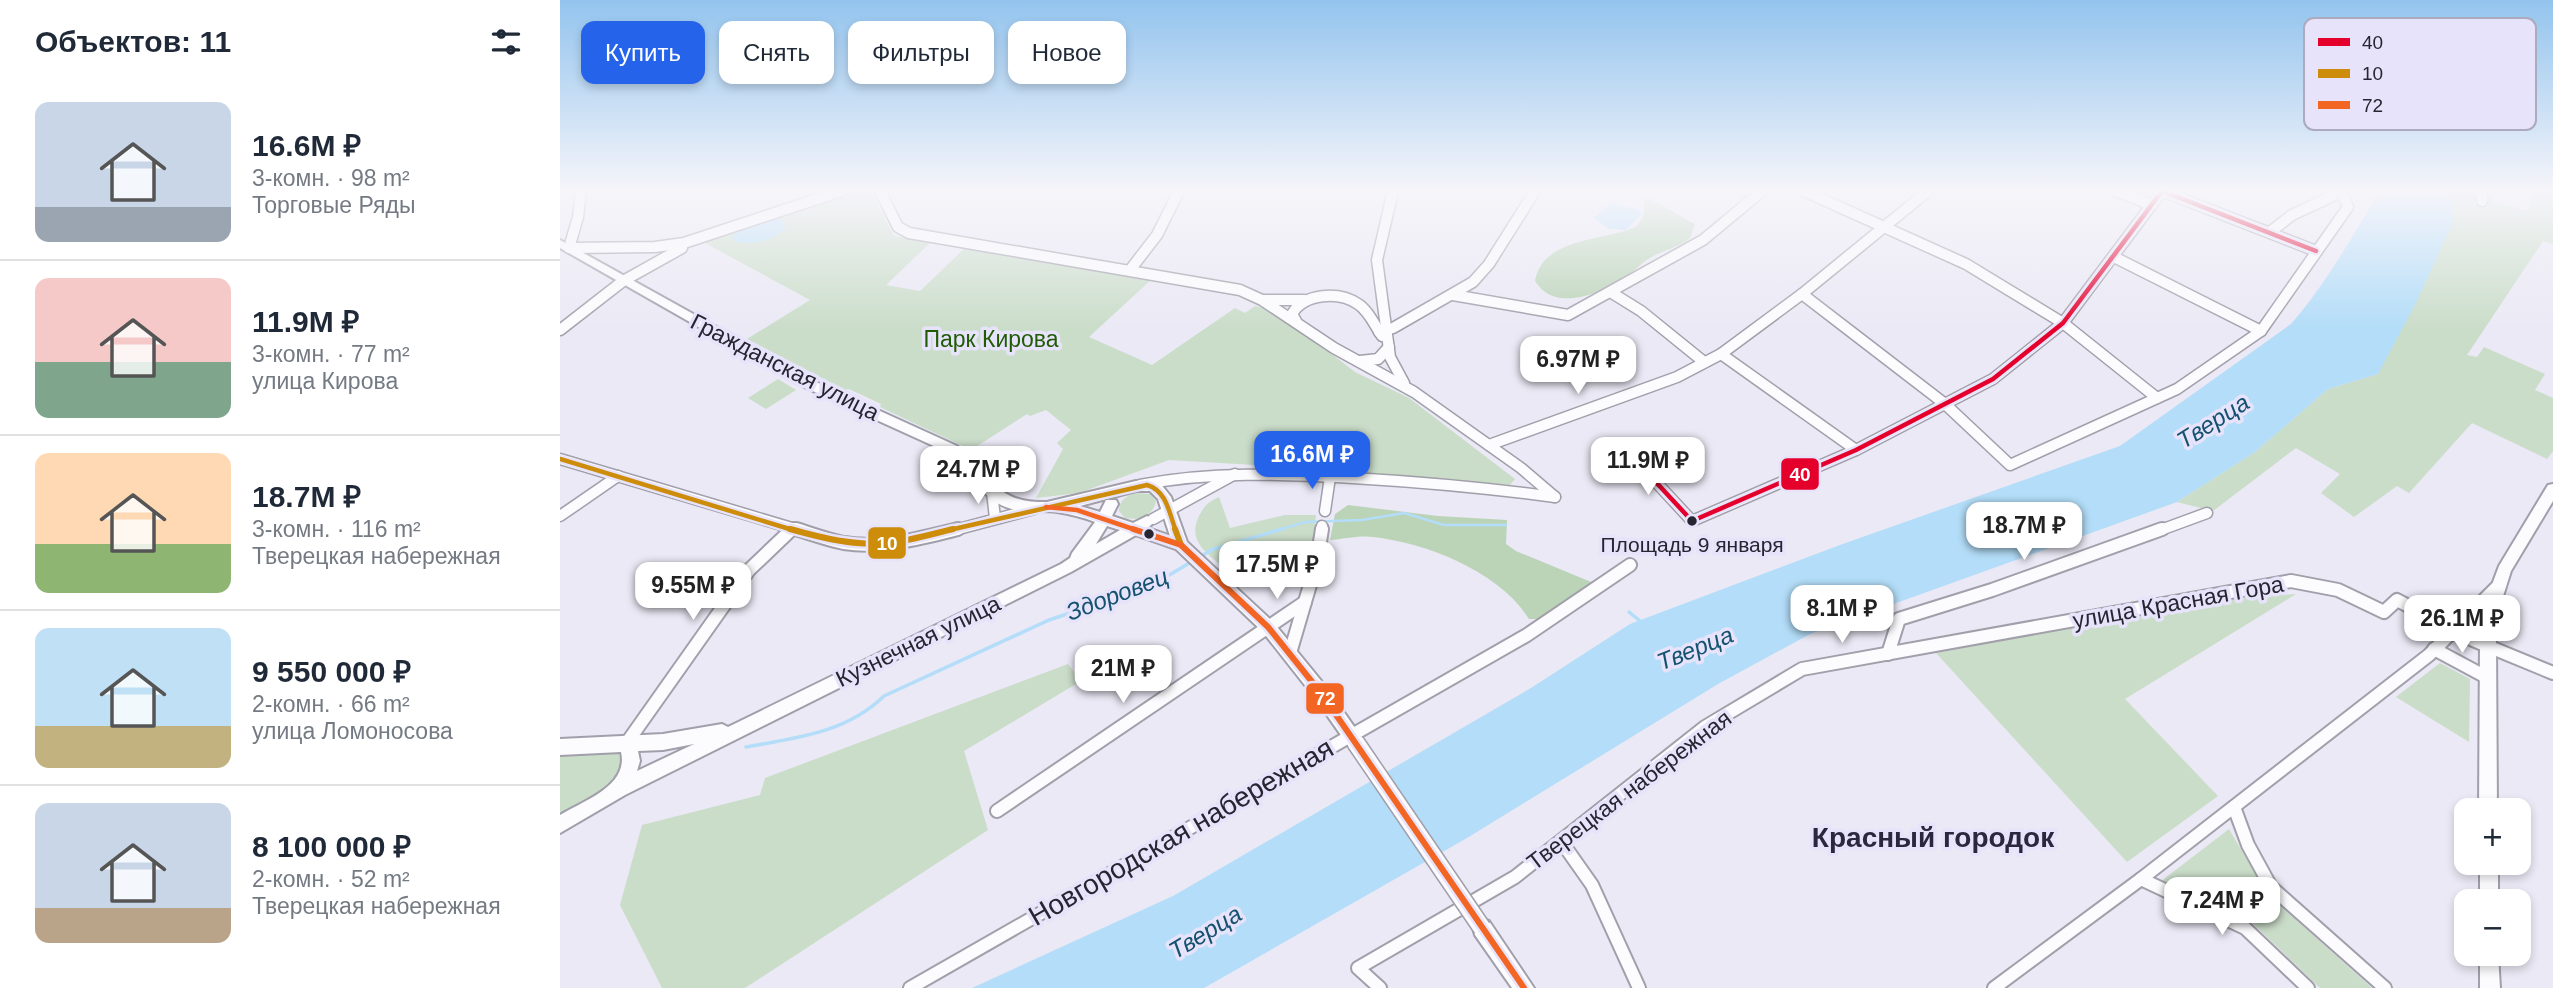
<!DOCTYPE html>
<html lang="ru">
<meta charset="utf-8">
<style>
:root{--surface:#fff;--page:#f2f2f3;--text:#1f2937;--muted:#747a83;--line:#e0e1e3;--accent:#2563eb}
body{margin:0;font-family:Helvetica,sans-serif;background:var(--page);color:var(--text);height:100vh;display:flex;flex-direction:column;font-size:26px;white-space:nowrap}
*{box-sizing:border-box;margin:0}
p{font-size:23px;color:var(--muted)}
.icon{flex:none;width:38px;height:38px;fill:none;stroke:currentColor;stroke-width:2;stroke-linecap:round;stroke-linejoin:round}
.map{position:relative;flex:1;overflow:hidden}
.details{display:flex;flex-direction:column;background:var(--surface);width:560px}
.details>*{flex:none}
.guide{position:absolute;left:21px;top:21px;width:665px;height:63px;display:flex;gap:14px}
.fabs{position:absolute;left:1894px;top:798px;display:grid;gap:14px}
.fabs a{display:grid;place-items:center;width:77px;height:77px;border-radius:14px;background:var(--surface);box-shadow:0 4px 10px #0003;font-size:35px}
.price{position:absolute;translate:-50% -60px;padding:0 16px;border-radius:14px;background:#fff;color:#222;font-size:23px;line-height:46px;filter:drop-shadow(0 2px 4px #0008)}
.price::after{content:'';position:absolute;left:50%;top:42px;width:21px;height:16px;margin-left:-10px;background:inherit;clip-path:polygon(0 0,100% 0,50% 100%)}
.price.on{background:var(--accent);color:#fff}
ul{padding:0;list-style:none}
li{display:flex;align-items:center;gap:21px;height:175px;padding:0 35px}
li+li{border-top:2px solid var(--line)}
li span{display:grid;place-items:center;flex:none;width:196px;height:140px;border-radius:14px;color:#555}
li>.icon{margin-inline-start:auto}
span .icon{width:84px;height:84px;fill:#fffc;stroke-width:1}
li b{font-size:30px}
h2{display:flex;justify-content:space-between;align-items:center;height:84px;padding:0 35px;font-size:30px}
.tag{padding:0 24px;border-radius:14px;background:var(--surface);box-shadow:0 4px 10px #0003;font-size:24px;line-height:63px}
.tag.on{background:var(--accent);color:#fff}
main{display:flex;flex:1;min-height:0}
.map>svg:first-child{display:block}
.green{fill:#caddc9}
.forest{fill:#bbd4b8}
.water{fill:#b3ddf8}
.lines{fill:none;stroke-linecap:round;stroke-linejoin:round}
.stream-far1{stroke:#b3ddf8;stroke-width:2.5}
.stream{stroke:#b3ddf8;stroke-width:3.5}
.minor-far1-casing{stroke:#a19faa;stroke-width:13}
.minor-casing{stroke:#a19faa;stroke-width:16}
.major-casing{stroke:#a19faa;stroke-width:4}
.minor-far1{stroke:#fcfcfe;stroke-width:10}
.minor{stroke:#fcfcfe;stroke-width:12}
.major{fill:#fcfcfe;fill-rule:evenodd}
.major-bridge-casing{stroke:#a19faa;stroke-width:20;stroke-linecap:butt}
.major-bridge{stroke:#fcfcfe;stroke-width:17}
.bus-1-casing{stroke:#e6e3fb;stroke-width:9}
.bus-2-far1-casing{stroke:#e6e3fb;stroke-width:9}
.bus-2-casing{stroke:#e6e3fb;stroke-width:11}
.bus-3-far1-casing{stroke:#e6e3fb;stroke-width:9}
.bus-3-casing{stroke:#e6e3fb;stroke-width:11}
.bus-1{stroke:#e4002b;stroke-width:4.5}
.bus-2-far1{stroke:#cd8c0a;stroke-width:4.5}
.bus-2{stroke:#cd8c0a;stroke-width:6}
.bus-3-far1{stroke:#f26522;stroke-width:4.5}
.bus-3{stroke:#f26522;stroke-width:6}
.bus-dot{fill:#262530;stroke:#e6e3fb;stroke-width:2.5}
.labels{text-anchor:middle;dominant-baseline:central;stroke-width:7;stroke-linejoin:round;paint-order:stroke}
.bus-label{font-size:21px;fill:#262530;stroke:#e6e3fb}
.park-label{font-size:23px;fill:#215c05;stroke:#e6e3fb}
.street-label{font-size:23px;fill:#262530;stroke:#e6e3fb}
.water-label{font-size:24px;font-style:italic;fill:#15526f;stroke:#e6e3fb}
.near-street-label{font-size:28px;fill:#262530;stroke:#e6e3fb}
.near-neighbourhood-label{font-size:28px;font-weight:bold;fill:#2b273e;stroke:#e6e3fb}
.key{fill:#e6e3fb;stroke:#acaabe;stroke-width:2}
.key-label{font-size:19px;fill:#262530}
.line-badge{stroke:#e6e3fb;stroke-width:2.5}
.badge-label{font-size:19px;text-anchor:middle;font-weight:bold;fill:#fff}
</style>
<main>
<section class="details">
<h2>Объектов: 11<svg class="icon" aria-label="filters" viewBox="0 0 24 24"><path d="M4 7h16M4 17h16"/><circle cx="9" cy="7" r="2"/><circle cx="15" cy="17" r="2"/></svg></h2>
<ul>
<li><span style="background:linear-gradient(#c9d6e8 75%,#9aa5b1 0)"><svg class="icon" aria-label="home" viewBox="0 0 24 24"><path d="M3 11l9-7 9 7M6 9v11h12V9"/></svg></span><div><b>16.6M ₽</b><p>3-комн. · 98 m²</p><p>Торговые Ряды</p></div></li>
<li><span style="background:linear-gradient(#f6c9c9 60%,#7fa58c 0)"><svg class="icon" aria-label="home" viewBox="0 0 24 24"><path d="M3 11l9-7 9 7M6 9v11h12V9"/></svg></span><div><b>11.9M ₽</b><p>3-комн. · 77 m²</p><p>улица Кирова</p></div></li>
<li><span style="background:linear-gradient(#ffd9b3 65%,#8fb573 0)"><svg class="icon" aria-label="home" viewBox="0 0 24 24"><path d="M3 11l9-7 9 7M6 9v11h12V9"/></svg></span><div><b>18.7M ₽</b><p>3-комн. · 116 m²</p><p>Тверецкая набережная</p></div></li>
<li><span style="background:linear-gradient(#bfe0f5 70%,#c2b280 0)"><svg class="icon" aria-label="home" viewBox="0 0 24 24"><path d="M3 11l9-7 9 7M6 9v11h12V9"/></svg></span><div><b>9 550 000 ₽</b><p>2-комн. · 66 m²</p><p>улица Ломоносова</p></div></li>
<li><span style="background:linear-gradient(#c9d6e8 75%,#b9a48a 0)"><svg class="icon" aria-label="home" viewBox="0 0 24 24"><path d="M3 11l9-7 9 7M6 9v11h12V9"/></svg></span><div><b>8 100 000 ₽</b><p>2-комн. · 52 m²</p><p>Тверецкая набережная</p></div></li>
</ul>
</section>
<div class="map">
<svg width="1993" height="988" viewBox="0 0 1993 988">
<rect width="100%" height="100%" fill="#eae9f5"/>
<g class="green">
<polygon points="288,191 311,191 334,236 371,242 326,285 360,291 404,249 592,279 529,337 592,365 675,308 685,313 695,306 714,310 795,372 849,398 955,479 950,485 764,469 609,460 519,493 476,498 503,449 497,443 511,430 486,410 470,416 467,414 411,450 320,407 321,404 289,389 285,390 187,339 250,300 145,243 177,228"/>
<polygon points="1890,191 1929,191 1933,202 1968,211 1974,191 1993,191 1993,244 1983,241 1907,355 1917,357 1924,347 1985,374 1975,390 1993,398 1993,451 1987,459 1912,423 1849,493 1837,486 1794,517 1761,493 1780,474 1736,448 1653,511 1617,502 1695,452 1768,389 1818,374 1893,222"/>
<polygon points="218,379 236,390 206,409 188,398"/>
<path d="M575 493 591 494 596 501C593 516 579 521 565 518L559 511C559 501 566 496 575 493Z"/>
<path d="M659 497 670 528 725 515H756L753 540 733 558 687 561 668 571C650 555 626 543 639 516 645 505 648 502 659 497Z"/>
<polygon points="1736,594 1565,699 1658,796 1567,862 1376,653 1656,600"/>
<polygon points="1880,663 1910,679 1909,742 1836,697"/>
<polygon points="508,664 521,681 404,751 428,830 185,988 102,988 60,905 82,825 200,795 205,778"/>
<polygon points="53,752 59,754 65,762 52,784 0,817 0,754"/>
<polygon points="1669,829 1708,895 1812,988 1760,988 1689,920 1600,882"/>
</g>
<g class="forest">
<path d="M1088 198 1135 224 1130 238C1118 248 1103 250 1090 258 1082 262 1076 270 1068 275 1043 293 995 314 975 281 983 236 1045 242 1077 226L1084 214V200Z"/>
<path d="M788 505 878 516 947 520 946 544 956 551 1036 584 986 619H969C940 572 867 543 813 537 800 535 783 539 770 540L775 514Z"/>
</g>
<g class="water">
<path d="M1817 191H1890L1893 222 1856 303 1818 374 1768 389 1695 452 1617 502 1250 634 1158 684 907 838 644 988H412L613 896 971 688 1070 624 1280 545 1560 446 1731 324C1765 285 1790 240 1817 196Z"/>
<polygon points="1051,203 1079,210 1081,215 1066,230 1049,229 1034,218"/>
<path d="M220 219 226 226C217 241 189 246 173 241V235C185 226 204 218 220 219Z"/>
</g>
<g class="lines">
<polyline class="stream-far1" points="716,531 745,522 802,520 844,513 884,525 946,525"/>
<g class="stream">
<polyline points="640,557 651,550 722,529"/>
<polyline points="1069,612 1080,621"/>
<path d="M186 747C236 738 286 733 324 696L489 620 591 586 631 562"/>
</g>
<defs>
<g id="minor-far1">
<polyline points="21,191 18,217 9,248 95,247 124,243 281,191"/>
<polyline points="320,191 338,227 349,233 680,290 702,300 774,348 854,392 961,468 995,497"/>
<polyline points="833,191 817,260 830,357 844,383"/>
<polyline points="1244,191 1406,264 1503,323 1597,398"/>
<polyline points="1556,191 1592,205"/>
<polyline points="1921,191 1922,201"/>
<polyline points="1710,232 1732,215 1781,192"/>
<polyline points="1554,257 1701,331"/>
<polyline points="570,270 597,235 619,191"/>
<polyline points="1052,293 1081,311 1144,362"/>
<polyline points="1242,294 1385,404 1450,465 1617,389 1701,331 1788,207 1781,191"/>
<polyline points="893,295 1008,315 1143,240 1202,191"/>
<polyline points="704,300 744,300"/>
<path d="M736 321 732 314C744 293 779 291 798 304 809 311 815 326 822 336"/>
<polyline points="0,330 63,281 122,248"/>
<polyline points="819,332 833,328 913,282 929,264 975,191"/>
<polyline points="1161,354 1296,450"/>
<polyline points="800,361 818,359 829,347"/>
<polyline points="929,445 1117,377 1161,354 1242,294 1368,191"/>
<polyline points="1068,452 1132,521 1296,450 1433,379 1503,323 1602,191 1756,251"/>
<polyline points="0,459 242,531"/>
<path d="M580 485C651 471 721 474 793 478 860 482 928 488 995 497"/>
<polyline points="432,492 435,518"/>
<polyline points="765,511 770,477"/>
<polyline points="0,516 58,476"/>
<polyline points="593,519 675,474"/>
<polyline points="391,531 474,509"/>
<polyline points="761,531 762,526"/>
<polyline points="1598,531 1647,513"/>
</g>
<g id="minor">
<path d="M236 529C252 534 268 540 284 543 321 549 362 538 398 529"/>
<polyline points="1874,649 1928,678"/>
<polyline points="730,653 757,561 762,529"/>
<polyline points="1328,654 1339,619 1432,590 1602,529"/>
<polyline points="66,744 189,570 232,529"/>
<polyline points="1674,807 1688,845 1711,887 1825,988"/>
<polyline points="437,811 745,602"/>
<polyline points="1001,841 1032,885 1079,988"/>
<polyline points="1581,879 1685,928 1748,988"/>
<polyline points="350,988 967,635 1070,565"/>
<polyline points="820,988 798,968 955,877 1145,727 1242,669 1731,581 1778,590 1824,612 1837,600 1913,640 1993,673"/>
<polyline points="1434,988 1581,879 1869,655 1936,588"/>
</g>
<g id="major">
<path d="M0 240 254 381 397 446C434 473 432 504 487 502L576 481 600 483 611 497 627 542 713 622 767 688 802 738 804 743 802 748 796 751 790 748 755 698 703 632 616 549 576 535 511 572 65 795 0 833V815C23 801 69 786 61 752L0 755V739L103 734 162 724 168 727 501 564 510 558 512 553 535 522C522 517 510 514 497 512 474 509 455 516 433 500 415 487 405 466 387 452L244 387 0 248ZM576 491H590L598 499 610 536 588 528 594 522 592 518 587 516 573 523 552 516 558 504 556 500H546L540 512 520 506ZM547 526 560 530 536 544ZM134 744 77 771 80 761 78 751 103 750Z"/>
<polygon points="1993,484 1993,501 1951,571 1939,609 1936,640 1937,810 1919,810 1920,640 1923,609 1939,566 1988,485"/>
<rect x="1920" y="863" width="18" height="38"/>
<polygon points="922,919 929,921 974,988 952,988 915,935 913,928 915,921"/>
<polygon points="1920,954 1938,954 1940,988 1920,988"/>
</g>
</defs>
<use href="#minor-far1" class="minor-far1-casing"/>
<use href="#minor" class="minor-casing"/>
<use href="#major" class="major-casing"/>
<use href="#minor-far1" class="minor-far1"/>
<use href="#minor" class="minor"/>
<use href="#major" class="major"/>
<defs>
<polyline id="major-bridge" points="796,743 922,928"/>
</defs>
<use href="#major-bridge" class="major-bridge-casing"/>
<use href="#major-bridge" class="major-bridge"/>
<defs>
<polyline id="bus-1" points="1068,452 1132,521 1296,450 1433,379 1503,323 1602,191 1756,251"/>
<g id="bus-2-far1">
<polyline points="0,459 236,531"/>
<path d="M385 531 587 485C607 491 609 513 616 531"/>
</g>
<g id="bus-2">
<path d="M230 529C262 538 294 546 328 543 349 541 372 534 393 529"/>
<polyline points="615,529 621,545"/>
</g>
<polyline id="bus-3-far1" points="486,507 517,510 579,531"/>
<polyline id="bus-3" points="573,529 621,545 708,627 761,693 964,988"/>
</defs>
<use href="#bus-1" class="bus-1-casing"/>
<use href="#bus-2-far1" class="bus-2-far1-casing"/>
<use href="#bus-2" class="bus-2-casing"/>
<use href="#bus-3-far1" class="bus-3-far1-casing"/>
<use href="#bus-3" class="bus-3-casing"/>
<use href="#bus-1" class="bus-1"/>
<use href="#bus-2-far1" class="bus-2-far1"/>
<use href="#bus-2" class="bus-2"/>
<use href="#bus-3-far1" class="bus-3-far1"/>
<use href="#bus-3" class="bus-3"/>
</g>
<linearGradient id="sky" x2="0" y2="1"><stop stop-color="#93c4ee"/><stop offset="0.58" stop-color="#f6f5fa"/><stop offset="1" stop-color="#f6f5fa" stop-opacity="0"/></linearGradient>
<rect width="1993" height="329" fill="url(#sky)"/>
<g class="bus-dot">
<circle cx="1132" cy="521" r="6"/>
<circle cx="589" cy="534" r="6"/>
</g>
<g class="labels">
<g class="bus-label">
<text x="1132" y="544">Площадь 9 января</text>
</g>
<g class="park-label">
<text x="431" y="339">Парк Кирова</text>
</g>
<g class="street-label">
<text transform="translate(225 367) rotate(27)">Гражданская улица</text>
<text transform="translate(1618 602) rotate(-10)">улица Красная Гора</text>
<text transform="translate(358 641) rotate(-26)">Кузнечная улица</text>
<text transform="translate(1069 790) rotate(-37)">Тверецкая набережная</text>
</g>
<g class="water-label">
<text transform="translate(1653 421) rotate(-32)">Тверца</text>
<text transform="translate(557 594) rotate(-21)">Здоровец</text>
<text transform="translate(1135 648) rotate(-22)">Тверца</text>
<text transform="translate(645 932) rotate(-31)">Тверца</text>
</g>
<g class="near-street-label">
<text transform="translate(621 832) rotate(-30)">Новгородская набережная</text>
</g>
<g class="near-neighbourhood-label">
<text x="1373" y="837">Красный городок</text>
</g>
</g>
<rect x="1744" y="18" width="232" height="112" rx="10" class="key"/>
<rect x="1758" y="38" width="32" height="8" fill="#e4002b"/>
<rect x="1758" y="69" width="32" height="9" fill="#cd8c0a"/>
<rect x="1758" y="101" width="32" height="8" fill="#f26522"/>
<g class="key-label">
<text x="1802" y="49">40</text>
<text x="1802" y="80">10</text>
<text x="1802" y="112">72</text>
</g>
<g class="line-badge">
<rect x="1220" y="457" width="40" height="34" rx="7" fill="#e4002b"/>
<rect x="307" y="526" width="40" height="34" rx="7" fill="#cd8c0a"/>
<rect x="745" y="682" width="40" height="33" rx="7" fill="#f26522"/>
</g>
<g class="badge-label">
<text x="1240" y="481">40</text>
<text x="327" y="550">10</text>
<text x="765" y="705">72</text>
</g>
</svg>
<div class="fabs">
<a>+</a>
<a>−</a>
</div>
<b class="price" style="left:1018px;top:396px">6.97M ₽</b>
<b class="price on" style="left:752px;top:491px">16.6M ₽</b>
<b class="price" style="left:1088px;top:497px">11.9M ₽</b>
<b class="price" style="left:418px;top:506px">24.7M ₽</b>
<b class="price" style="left:1464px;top:562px">18.7M ₽</b>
<b class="price" style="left:717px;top:601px">17.5M ₽</b>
<b class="price" style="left:133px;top:622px">9.55M ₽</b>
<b class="price" style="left:1282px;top:645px">8.1M ₽</b>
<b class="price" style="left:1902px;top:655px">26.1M ₽</b>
<b class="price" style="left:563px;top:705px">21M ₽</b>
<b class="price" style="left:1662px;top:937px">7.24M ₽</b>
<div class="guide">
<a class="tag on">Купить</a>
<a class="tag">Снять</a>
<a class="tag">Фильтры</a>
<a class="tag">Новое</a>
</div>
</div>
</main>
